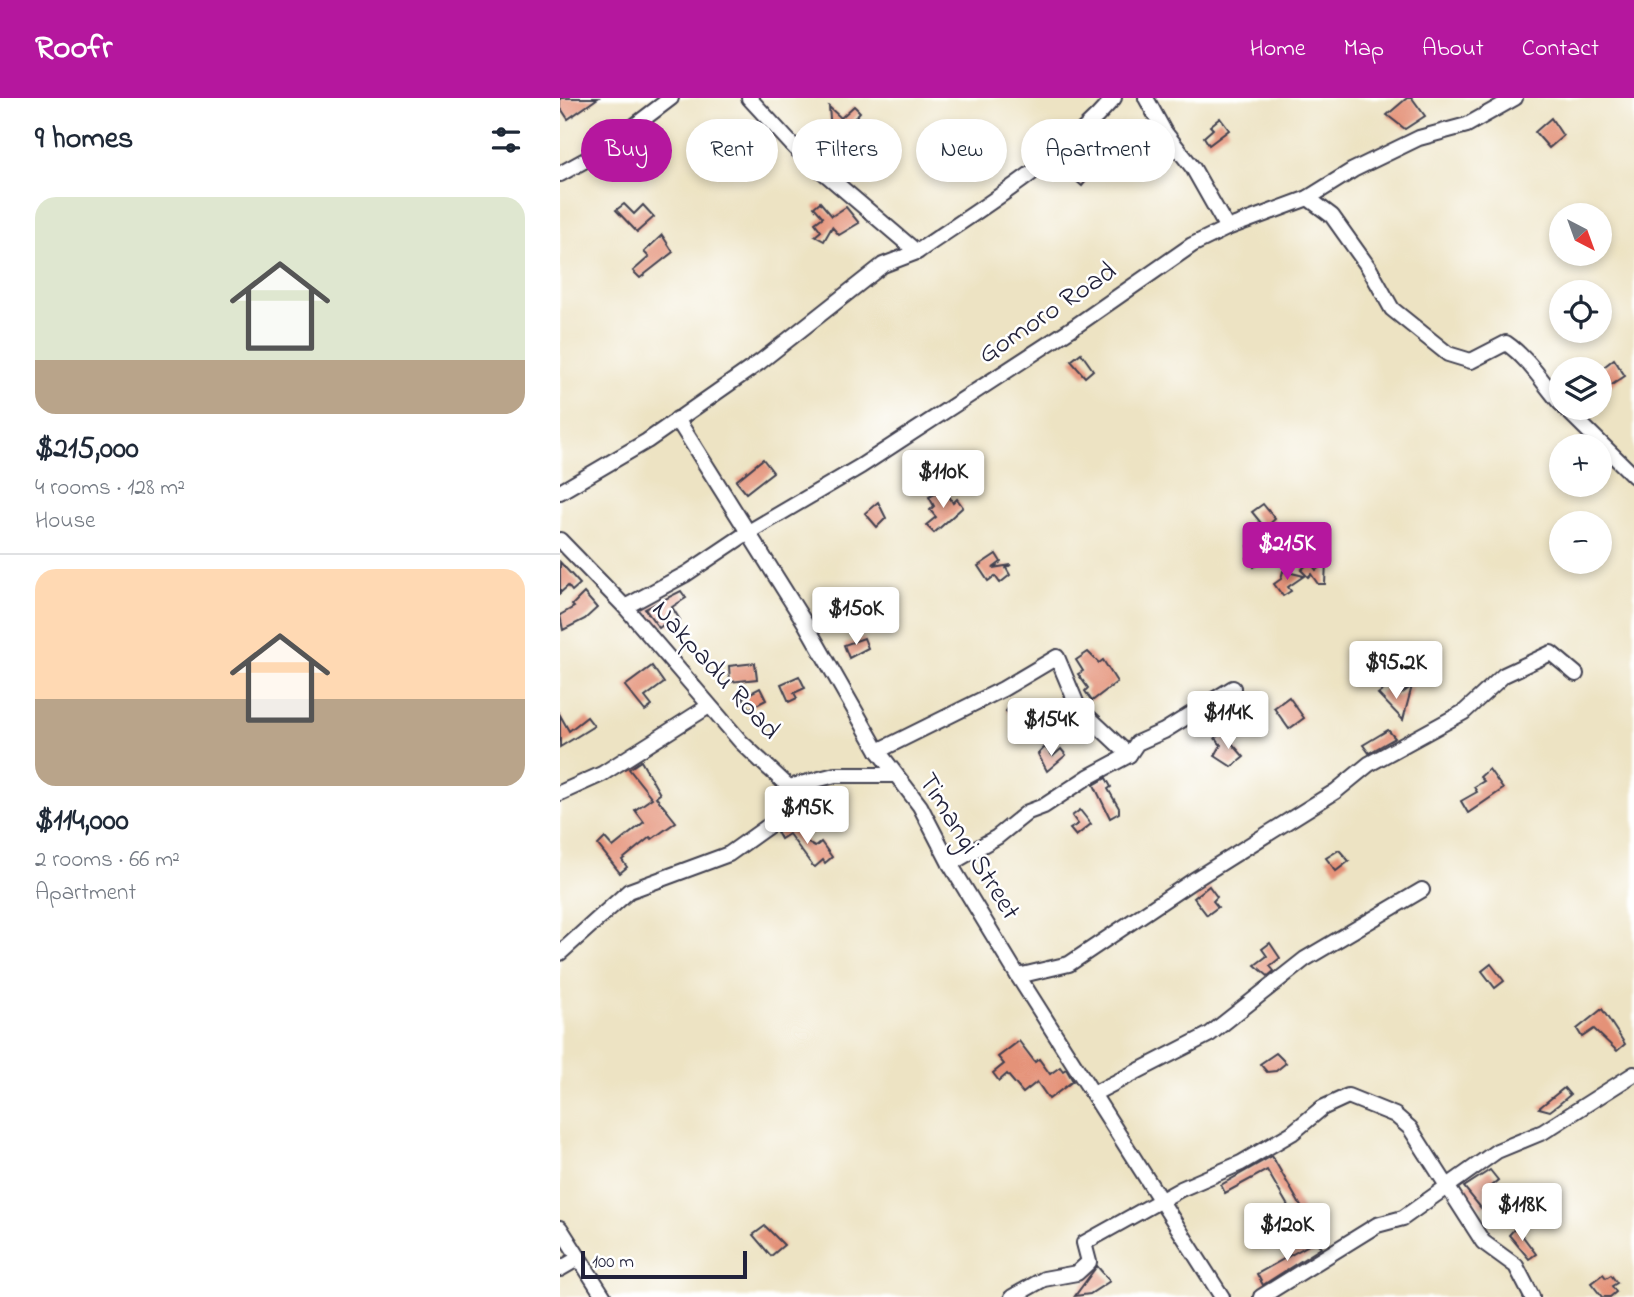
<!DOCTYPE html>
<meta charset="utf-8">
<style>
:root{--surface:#fff;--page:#f6f6f7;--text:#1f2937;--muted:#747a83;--line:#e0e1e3;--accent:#b5179e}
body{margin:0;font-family:"Indie Flower",sans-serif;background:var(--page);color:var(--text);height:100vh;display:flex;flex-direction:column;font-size:26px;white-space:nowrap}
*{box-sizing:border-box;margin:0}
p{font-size:23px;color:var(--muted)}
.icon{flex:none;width:38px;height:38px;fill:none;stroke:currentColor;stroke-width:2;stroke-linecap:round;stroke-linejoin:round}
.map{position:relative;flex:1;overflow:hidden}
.panel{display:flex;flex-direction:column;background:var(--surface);width:560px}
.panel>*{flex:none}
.banner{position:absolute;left:21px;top:21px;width:665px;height:63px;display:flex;gap:14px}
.needle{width:46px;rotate:139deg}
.fabs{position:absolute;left:989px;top:105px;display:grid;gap:14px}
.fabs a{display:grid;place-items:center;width:63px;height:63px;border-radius:50%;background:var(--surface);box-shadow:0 4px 10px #0003;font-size:35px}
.scale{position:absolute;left:21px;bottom:18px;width:166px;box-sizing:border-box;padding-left:7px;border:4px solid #22223b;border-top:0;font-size:19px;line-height:24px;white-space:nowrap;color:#22223b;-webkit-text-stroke:5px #fff;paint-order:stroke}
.price{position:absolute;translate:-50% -60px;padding:0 16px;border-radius:7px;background:#fff;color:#222;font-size:23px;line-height:46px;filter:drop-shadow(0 2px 4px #0008)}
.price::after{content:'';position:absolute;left:50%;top:42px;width:21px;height:16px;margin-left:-10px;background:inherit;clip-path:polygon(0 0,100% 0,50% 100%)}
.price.current{background:var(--accent);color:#fff}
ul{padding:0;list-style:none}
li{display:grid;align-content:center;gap:14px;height:371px;padding:0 35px}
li+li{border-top:2px solid var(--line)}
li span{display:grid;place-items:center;height:217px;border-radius:21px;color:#555}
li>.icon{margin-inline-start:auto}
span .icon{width:126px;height:126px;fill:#fffc;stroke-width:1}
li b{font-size:30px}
h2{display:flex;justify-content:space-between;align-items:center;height:84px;padding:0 35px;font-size:30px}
.tag{padding:0 24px;border-radius:32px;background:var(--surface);box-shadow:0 4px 10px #0003;font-size:24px;line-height:63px}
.tag.current{background:var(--accent);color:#fff}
header{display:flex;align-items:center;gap:42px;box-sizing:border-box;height:98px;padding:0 35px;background:var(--accent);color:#fff}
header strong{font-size:33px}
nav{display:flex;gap:38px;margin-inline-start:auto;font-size:24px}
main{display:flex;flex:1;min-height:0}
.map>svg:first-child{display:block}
.building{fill:#e49278}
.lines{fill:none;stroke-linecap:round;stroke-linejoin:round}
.minor-casing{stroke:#403f4f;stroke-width:18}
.minor{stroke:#fff;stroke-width:14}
.labels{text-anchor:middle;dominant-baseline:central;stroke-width:5;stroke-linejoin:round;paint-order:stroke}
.street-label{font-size:28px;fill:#22223b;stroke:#fff}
</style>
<header>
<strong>Roofr</strong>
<nav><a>Home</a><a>Map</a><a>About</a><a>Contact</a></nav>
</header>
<main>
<section class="panel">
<h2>9 homes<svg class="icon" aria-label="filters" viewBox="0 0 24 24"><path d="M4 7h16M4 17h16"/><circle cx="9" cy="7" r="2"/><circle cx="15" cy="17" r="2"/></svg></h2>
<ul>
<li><span style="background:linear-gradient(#dfe7d0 75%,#b9a48a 0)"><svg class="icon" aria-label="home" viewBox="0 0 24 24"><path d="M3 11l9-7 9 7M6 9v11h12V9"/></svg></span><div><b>$215,000</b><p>4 rooms · 128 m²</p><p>House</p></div></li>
<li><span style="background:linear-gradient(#ffd9b3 60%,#b9a48a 0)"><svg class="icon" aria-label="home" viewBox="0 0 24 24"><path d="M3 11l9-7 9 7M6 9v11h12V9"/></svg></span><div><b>$114,000</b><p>2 rooms · 66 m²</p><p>Apartment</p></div></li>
</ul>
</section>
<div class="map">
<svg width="1074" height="1199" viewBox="0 0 1074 1199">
<rect width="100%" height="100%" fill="#fff"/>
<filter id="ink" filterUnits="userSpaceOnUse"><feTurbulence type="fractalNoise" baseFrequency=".0143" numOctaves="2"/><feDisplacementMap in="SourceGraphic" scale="14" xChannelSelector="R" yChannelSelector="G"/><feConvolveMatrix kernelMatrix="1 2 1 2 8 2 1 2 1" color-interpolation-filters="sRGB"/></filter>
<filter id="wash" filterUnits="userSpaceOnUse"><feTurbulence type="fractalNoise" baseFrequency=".00686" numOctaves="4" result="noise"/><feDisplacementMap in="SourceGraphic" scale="28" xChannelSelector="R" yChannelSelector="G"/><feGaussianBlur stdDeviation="1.57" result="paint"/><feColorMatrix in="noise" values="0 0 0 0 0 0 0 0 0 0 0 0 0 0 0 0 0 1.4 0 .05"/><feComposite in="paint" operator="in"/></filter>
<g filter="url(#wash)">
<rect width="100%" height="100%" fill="#ede3c3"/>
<g id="blocks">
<g class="building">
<polygon points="0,0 38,0 8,21 0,9"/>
<polygon points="847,0 852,0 865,18 845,31 827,17"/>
<polygon points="294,8 300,14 293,22 284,30 271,32 269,9 281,20"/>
<polygon points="660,20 669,32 649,47 644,39 653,31 650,28"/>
<polygon points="991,20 1003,38 989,50 975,34"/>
<polygon points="536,57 549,75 542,80 536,71 522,88 515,82"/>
<polygon points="260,104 272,118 286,109 299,125 279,137 272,129 264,143 255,138 261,133 255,125 263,119 254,109"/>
<polygon points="64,106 74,116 83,107 94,119 77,134 56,112"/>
<polygon points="102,137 113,154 80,180 73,173 89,159 84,154"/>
<polygon points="521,255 533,272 525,279 511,263"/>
<polygon points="1054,261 1065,278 1050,288 1040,272"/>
<polygon points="203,361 213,374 186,395 176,383"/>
<polygon points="385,391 393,405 397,401 403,409 374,435 366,427 376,419 370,412 374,408 369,399"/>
<polygon points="318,404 326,420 317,429 305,415"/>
<polygon points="703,406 715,421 705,430 692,414"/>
<polygon points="710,430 715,437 700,452 706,459 694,469 687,460 692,456 688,448"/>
<polygon points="436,456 441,464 433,470 451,467 446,470 450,477 440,485 435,478 428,483 418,468"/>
<polygon points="766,463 765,486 758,486 751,476 748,479 741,472 750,464 756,472"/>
<polygon points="0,464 20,486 12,493 8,488 0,495"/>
<polygon points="723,473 744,478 728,489 731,493 723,498 714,486 721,481"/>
<polygon points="121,493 126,500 112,509 120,522 110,528 107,524 99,530 85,511"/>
<polygon points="24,495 37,510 25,521 3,532 0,517 14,509 12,507"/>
<polygon points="304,540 308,550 289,560 284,547"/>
<polygon points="528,554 539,565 543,562 557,584 532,603 525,593 528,590 518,576 523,573 516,562"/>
<polygon points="195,565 197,581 170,584 169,568"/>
<polygon points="92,568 104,585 85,599 92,608 85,613 65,588"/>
<polygon points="239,578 245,590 234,595 237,600 229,604 221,586"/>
<polygon points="829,588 837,599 852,588 843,622 818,596"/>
<polygon points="200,590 206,602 189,611 183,599"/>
<polygon points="729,599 744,620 729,631 714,610"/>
<polygon points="454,603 477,624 471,633 446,613"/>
<polygon points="0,617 9,633 27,619 34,628 0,649"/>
<polygon points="828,632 835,640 809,655 803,647"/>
<polygon points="662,634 684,659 672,669 655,658 661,647 655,640"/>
<polygon points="485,649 493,658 501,651 506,657 487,673 478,656"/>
<polygon points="81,663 100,696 96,699 116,724 92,741 90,739 62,762 67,769 60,775 38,747 45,740 53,749 84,724 75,712 92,700 69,671"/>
<polygon points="929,671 943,691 908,715 901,703 917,694 914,689 924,683 920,679"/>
<polygon points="546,680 551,689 548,691 559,710 559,715 550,720 534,687"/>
<polygon points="520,712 531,726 516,738 510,731 518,726 512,718"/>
<polygon points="236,727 248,745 255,749 261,744 272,759 265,765 263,762 255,769 252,767 229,736 221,741 217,734 224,728 228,733"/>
<polygon points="779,752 789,763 776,773 766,760"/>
<polygon points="649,788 657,799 653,803 658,809 647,817 634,800"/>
<polygon points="710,845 720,860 710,868 714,873 708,878 695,867 707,858 702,851"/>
<polygon points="931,866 944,883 935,890 922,873"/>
<polygon points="1042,911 1065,946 1057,953 1034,931 1022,939 1017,931"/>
<polygon points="459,943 475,964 479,961 490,976 500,969 503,973 506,971 513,983 489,1001 477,984 463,995 447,976 439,983 433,975 444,966 438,959"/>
<polygon points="716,955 726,965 716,973 707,974 700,966"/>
<polygon points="1004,990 1010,997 998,1007 990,1013 979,1010"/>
<polygon points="712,1058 751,1126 742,1132 707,1072 665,1095 661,1087"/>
<polygon points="930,1072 938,1082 925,1093 928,1096 924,1099 928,1104 921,1110 904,1089"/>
<polygon points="205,1128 224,1147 211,1158 193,1137"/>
<polygon points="956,1129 976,1156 969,1161 949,1137"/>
<polygon points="756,1143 761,1150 703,1187 697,1176"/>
<polygon points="537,1168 550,1183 530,1196 515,1198"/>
<polygon points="1043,1176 1046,1180 1051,1177 1057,1185 1052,1188 1056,1194 1050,1199 1042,1199 1031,1185"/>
</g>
</g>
</g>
<g filter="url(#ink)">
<use href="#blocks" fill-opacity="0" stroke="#403f4f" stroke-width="2"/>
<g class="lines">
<defs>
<g id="minor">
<polyline points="586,0 604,33 633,70 667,130"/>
<polyline points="0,76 40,54 111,0"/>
<path d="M748 100 772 118 809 170 832 211 888 256 911 263 946 245C968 260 983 285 1001 306"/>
<path d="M357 154C427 106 498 64 554 0"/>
<polyline points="1005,310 1074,378"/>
<polyline points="117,321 245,525 318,653 360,708 390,766 458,878 662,1199"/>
<polyline points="0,394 87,343 200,264 323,167 357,154 236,51 189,0"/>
<polyline points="0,442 65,509 181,644 229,689 275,677 335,677"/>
<polyline points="65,509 126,476 187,435 301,368 517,227 632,147 667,130 748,100 793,72 859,40 907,27 955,0"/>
<polyline points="318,653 443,591 497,559 518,609 569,657"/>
<polyline points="0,695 42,676 149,608"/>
<polyline points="390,766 437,739 468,714 484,708 528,679 569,657 577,645 604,633 673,590"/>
<polyline points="0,855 69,793 169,756 228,714 229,689"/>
<polyline points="458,878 509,866 634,782 776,693 809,666 904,614 944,577 991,555 1016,576"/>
<polyline points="535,995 650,936 745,861 862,792"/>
<polyline points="0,1130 44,1199"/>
<polyline points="0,1171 19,1160"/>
<polyline points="452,1199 484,1181 517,1175 529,1164 524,1145 621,1091 681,1065 732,1035 762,1010 788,998 835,1017 850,1030 923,1144 956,1168 972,1199"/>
<polyline points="701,1199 817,1127 843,1120 937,1053 983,1034 1074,976"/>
</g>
</defs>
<use href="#minor" class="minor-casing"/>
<use href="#minor" class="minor"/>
</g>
</g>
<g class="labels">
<g class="street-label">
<text transform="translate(488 216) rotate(-34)">Gomoro Road</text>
<text transform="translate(155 573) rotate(48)">Nakpadu Road</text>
<text transform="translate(408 749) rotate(58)">Timangi Street</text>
</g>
</g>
</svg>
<div class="fabs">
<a><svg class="needle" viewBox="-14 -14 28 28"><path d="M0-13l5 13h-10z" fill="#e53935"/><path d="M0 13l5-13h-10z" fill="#747a83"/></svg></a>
<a><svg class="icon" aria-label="locate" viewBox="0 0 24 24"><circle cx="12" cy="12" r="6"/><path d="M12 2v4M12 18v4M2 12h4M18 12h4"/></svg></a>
<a><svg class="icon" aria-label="layers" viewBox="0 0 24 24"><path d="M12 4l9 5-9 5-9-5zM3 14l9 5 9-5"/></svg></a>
<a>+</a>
<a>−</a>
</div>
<div class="scale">100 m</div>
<b class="price" style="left:383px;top:412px">$110K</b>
<b class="price current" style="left:727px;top:484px">$215K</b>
<b class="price" style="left:296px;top:549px">$150K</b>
<b class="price" style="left:836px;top:603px">$95.2K</b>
<b class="price" style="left:668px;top:653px">$114K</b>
<b class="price" style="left:491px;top:660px">$154K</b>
<b class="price" style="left:247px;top:748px">$195K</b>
<b class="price" style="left:962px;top:1145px">$118K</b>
<b class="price" style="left:727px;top:1165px">$120K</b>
<div class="banner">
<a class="tag current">Buy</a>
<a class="tag">Rent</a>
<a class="tag">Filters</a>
<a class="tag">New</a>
<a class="tag">Apartment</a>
</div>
</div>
</main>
